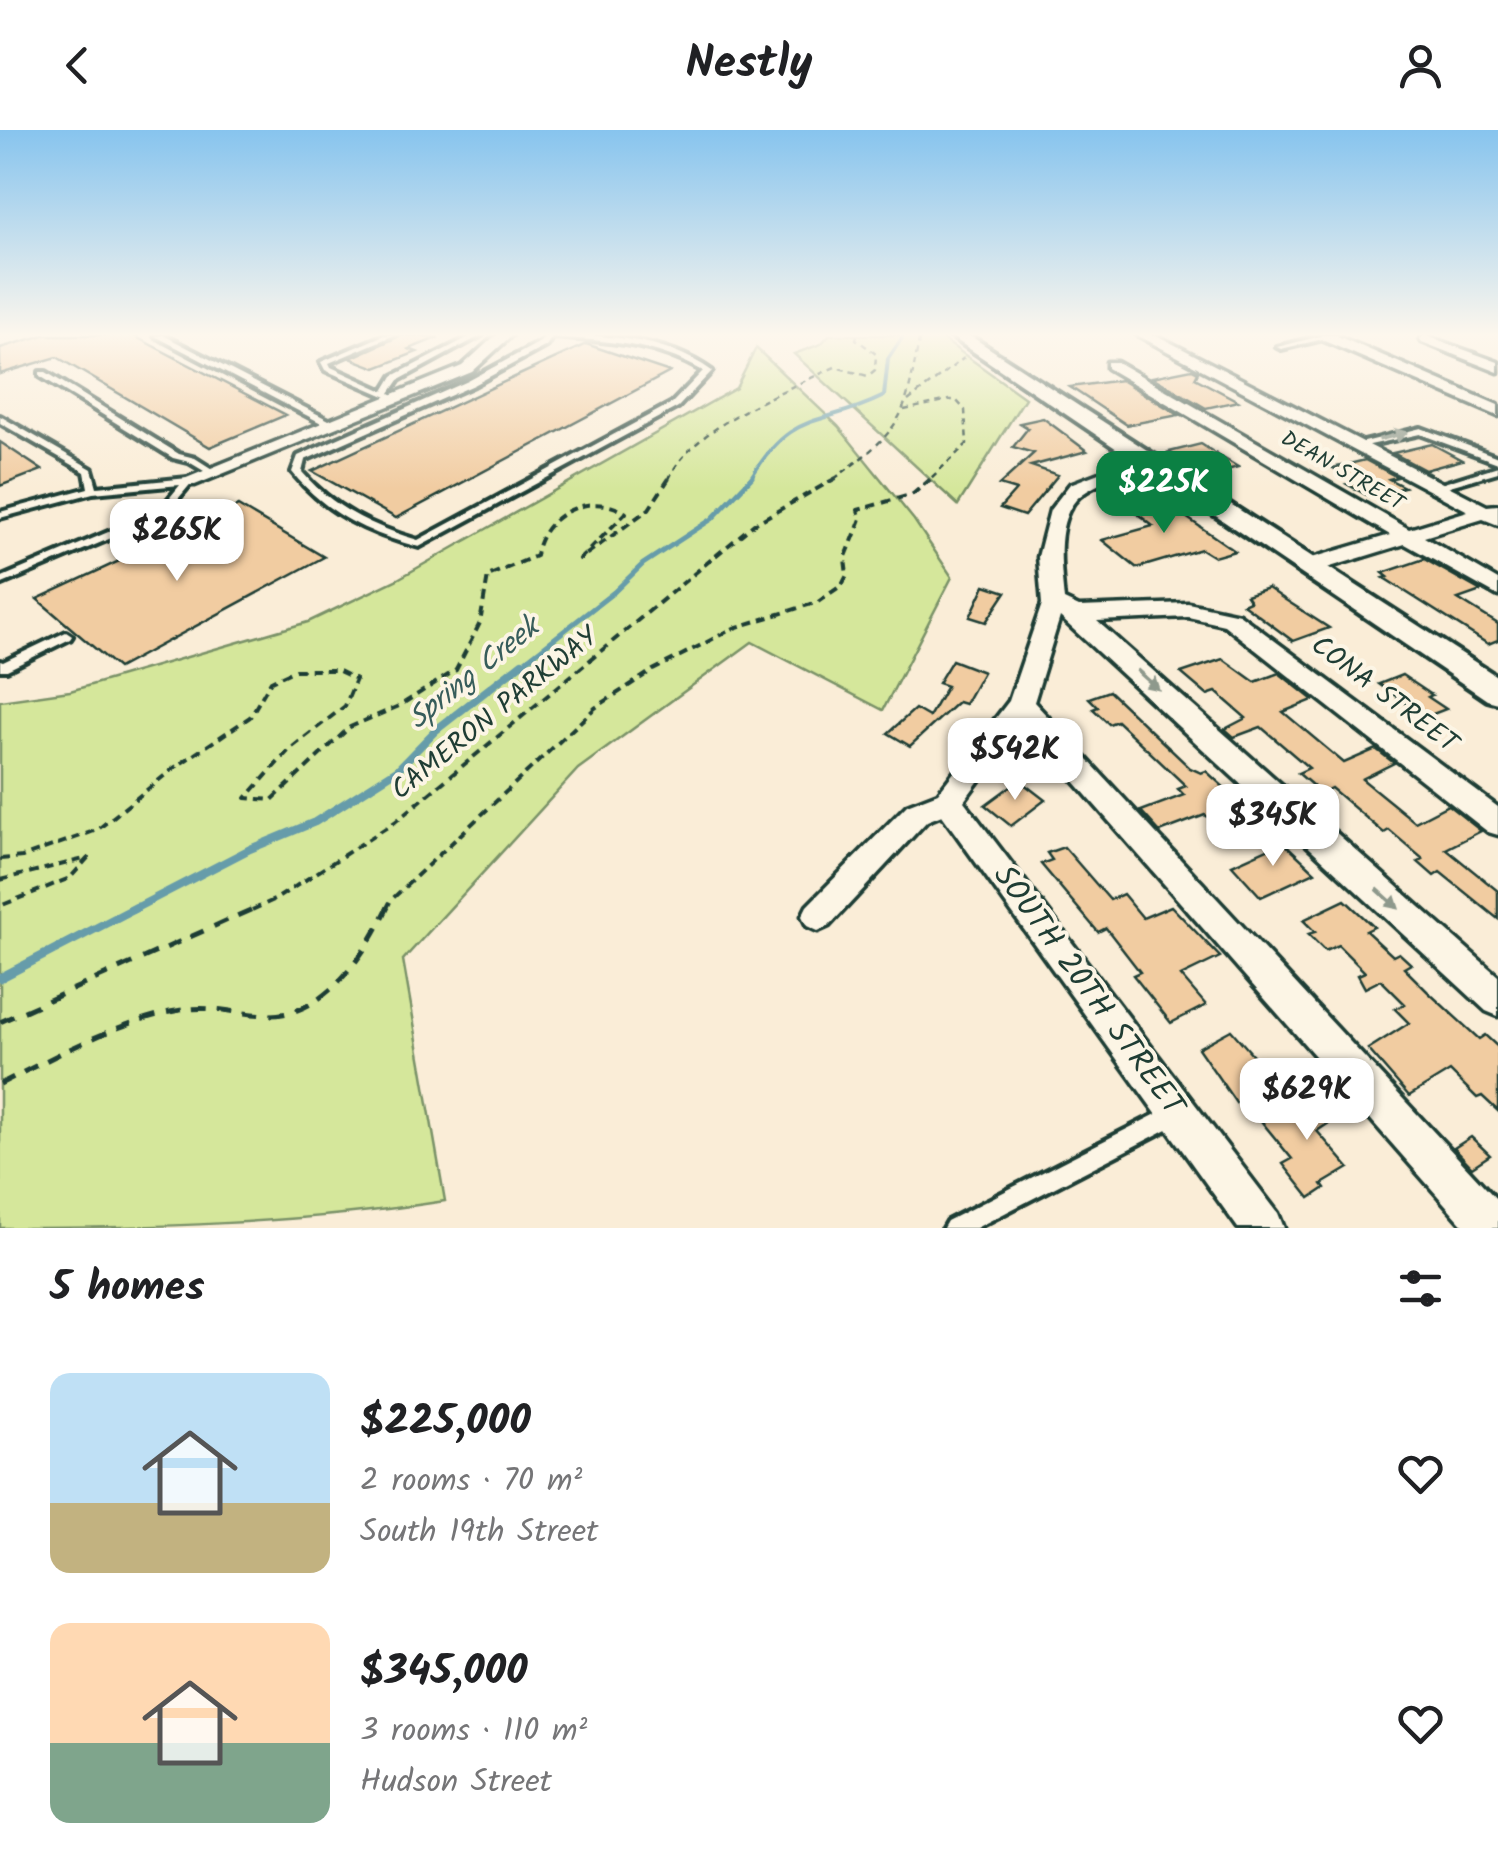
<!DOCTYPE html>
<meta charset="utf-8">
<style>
:root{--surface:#fff;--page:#f6f6f6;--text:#202124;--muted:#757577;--accent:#0b8043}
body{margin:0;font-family:Kalam,sans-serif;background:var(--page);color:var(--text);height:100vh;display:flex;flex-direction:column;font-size:38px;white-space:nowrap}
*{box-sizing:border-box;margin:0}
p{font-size:32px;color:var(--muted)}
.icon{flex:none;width:55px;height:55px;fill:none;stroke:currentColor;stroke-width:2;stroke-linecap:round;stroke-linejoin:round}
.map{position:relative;height:1098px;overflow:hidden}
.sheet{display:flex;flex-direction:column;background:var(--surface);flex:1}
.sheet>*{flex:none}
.price{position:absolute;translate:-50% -85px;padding:0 22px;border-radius:20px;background:#fff;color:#222;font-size:32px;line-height:65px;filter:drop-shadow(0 2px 5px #0008)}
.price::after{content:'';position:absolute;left:50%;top:60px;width:30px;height:22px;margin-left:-15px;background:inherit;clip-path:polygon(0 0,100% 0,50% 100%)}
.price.current{background:var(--accent);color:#fff}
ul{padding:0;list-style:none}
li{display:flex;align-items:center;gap:30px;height:250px;padding:0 50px}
li span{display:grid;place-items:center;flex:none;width:280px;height:200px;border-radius:20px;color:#555}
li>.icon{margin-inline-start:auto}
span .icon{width:120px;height:120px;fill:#fffc;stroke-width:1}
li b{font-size:42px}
h2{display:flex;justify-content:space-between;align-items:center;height:120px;padding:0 50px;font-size:42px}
header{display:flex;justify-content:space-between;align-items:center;height:130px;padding:0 50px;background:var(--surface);font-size:45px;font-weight:700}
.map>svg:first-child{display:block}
.green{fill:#d5e79b;stroke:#7a9268;stroke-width:2.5}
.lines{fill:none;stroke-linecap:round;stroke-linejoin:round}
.stream-far3{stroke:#669caa;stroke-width:4}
.stream-far2{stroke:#669caa;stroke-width:5}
.stream-far1{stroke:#669caa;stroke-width:8}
.stream{stroke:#669caa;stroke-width:9}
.building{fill:#f1cca1;stroke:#1f3d34;stroke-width:2.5}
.service-casing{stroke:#1f3d34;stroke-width:8}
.minor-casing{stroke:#1f3d34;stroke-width:7}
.tertiary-casing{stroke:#1f3d34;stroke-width:8}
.path-far2{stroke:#1f3d34;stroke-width:2.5;stroke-dasharray:6 5;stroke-linecap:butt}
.path-far1{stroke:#1f3d34;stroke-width:4;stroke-dasharray:9 6;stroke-linecap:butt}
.path{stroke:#1f3d34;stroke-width:5;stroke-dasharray:15 11;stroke-linecap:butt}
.service{fill:#fcf5e5;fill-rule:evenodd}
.minor{fill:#fcf5e5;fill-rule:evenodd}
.tertiary{fill:#fcf5e5;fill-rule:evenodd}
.oneway{fill:#8e998c}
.labels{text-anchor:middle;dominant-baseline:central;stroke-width:8;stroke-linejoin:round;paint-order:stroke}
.far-street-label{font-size:22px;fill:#1f3d34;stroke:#fcf5e5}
.street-label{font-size:28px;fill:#1f3d34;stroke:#fcf5e5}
.water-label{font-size:30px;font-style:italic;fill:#375d5b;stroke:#fcf5e5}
.near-street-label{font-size:32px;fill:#1f3d34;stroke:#fcf5e5}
</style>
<header><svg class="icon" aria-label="back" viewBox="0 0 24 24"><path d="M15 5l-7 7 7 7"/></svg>Nestly<svg class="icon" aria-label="person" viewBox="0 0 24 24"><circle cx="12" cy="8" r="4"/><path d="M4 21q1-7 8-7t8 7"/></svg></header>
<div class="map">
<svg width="1498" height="1098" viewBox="0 0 1498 1098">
<rect width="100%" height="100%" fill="#faedd7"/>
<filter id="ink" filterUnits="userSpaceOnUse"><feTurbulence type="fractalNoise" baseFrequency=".01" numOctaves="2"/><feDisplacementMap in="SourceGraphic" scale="20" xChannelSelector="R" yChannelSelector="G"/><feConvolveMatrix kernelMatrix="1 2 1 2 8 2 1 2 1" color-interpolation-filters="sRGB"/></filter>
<g filter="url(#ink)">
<g class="green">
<polygon points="829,205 937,205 1025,268 958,375 794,224 821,214"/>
<path d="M756 218 838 296 914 390 952 447 883 580 752 512 578 639 403 830 445 1071C297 1094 150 1098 0 1098V571L70 561 308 492 396 450 736 258Z"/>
</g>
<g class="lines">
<path class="stream-far3" d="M750 349C795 276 818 299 884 266L888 229 904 205"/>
<polyline class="stream-far2" points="519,536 614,462 643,434 712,389 752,347"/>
<polyline class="stream-far1" points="132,780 250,719 315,692 397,640 436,600 522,533"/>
<polyline class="stream" points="0,848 137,777"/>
</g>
<g class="building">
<polygon points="44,205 132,205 286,285 210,317 57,227 0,244 0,218"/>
<polygon points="402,205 439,207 409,219 417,222 376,238 350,228"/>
<polygon points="586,214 670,242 396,388 312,341"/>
<polygon points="1192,239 1198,242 1195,248 1238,271 1206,278 1152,247"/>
<polygon points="1121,250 1179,285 1127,295 1070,257"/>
<polygon points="1043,288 1087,321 1031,336 1058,345 1024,386 1000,378 1016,360 999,355 1034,323 1013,317 1028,298 1020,293"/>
<polygon points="0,312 42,340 0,356"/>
<polygon points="1201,314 1218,325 1238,337 1205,346 1169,322"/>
<polygon points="1432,314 1462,330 1425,340 1393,323"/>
<polygon points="1365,330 1397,347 1389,349 1404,357 1370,367 1347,354 1358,352 1333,338"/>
<polygon points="1154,368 1173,378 1235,421 1214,427 1201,419 1137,438 1102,410 1153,396 1126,375"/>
<polygon points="238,376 324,427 118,538 37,469"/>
<polygon points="1424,429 1481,461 1458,469 1498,494 1498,510 1488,514 1384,448 1388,447 1383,443"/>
<polygon points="985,455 1006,462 986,492 970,487"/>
<polygon points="1268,458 1284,469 1329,498 1293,511 1243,474 1250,471 1246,465"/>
<polygon points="1223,529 1255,552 1279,543 1313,570 1283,582 1344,633 1376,619 1394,633 1362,649 1415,692 1448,675 1481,701 1446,719 1498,761 1498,789 1440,742 1434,746 1418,732 1423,729 1389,700 1384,703 1331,658 1321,663 1298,643 1309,638 1261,597 1234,607 1225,599 1246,588 1216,562 1207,565 1181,543"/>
<polygon points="952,530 983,542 965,574 958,572 910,616 888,603 915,579 929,587 947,556 938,553"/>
<polygon points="1402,545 1432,565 1428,567 1446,579 1425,587 1379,554"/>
<polygon points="1109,561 1190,638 1201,643 1206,641 1249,680 1243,683 1250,690 1227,700 1205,685 1160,702 1141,681 1184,665 1178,659 1186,656 1117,591 1109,594 1093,579 1098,577 1089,568"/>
<polygon points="1019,650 1045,670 1011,696 985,675"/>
<polygon points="1283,712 1315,742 1261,767 1232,735"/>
<polygon points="1064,717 1110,770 1123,764 1143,788 1171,776 1220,827 1181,846 1206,875 1171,893 1133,845 1140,842 1106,798 1098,802 1041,734 1052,730 1047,723"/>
<polygon points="1345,770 1374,797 1366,801 1393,826 1399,823 1411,834 1404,838 1428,862 1479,909 1485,905 1498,917 1498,981 1482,966 1477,968 1450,941 1409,966 1368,919 1409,893 1395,879 1405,874 1381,850 1365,858 1358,845 1365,842 1338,815 1325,821 1308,804 1315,802 1303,790"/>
<polygon points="1231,900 1273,948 1236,973 1198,918"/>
<polygon points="1315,961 1338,987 1317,1001 1349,1038 1322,1054 1325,1058 1310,1068 1283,1034 1292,1029 1262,992"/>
<polygon points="1471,1007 1490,1025 1472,1037 1454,1018"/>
</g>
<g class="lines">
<defs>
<g id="service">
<polygon points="163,205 333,292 334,294 327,296 155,206"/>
<polygon points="384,205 394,205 329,233 331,237 384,261 393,246 473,205 482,205 399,250 390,263 398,268 394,270 325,240 321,232"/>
<path d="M546 205C602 205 664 206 712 241L678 277 419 417C369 404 325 383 292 342L298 326 468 251 540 212ZM552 207C608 211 654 213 703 241L672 273 418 410C373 397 333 378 302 342L305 330 474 255 546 216Z"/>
<polygon points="1325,205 1340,205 1281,219 1277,217"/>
<polygon points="40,242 46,242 179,324 195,328 217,342 215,344 209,344 189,332 173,328 40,246"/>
<polygon points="0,286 92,339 97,357 188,348 193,351 168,381 147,393 0,455 0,448 139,389 162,377 180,355 93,363 0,388 0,382 88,358 85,342 0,293"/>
<polygon points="1421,298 1498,327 1498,333 1420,304 1356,318 1352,315"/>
<polygon points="1498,336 1498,342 1436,360 1431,357"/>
<polygon points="66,502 72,506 70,509 7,540 0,540 0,531 3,532"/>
<polygon points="1176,974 1183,977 1186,984 1183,991 976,1098 943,1098 947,1091"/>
</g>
<g id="minor">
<polygon points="496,205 512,205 472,242 195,355 181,355 179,351 462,236"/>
<polygon points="1137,205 1156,205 1487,376 1498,375 1498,395 1483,389 1424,407 1498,450 1498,466 1405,414 1314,442 1298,442 1295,437 1298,432 1390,405 1107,238 1107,232 1117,232 1409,399 1468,381"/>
<polygon points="1321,205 1335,205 1498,275 1498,286 1322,210"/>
<polygon points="1424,205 1498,232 1498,242 1422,212 1420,209"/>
<path d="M1146 325 1152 326V334C1131 342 1106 349 1087 361 1052 381 1061 437 1064 470L1079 477 1188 473 1239 484 1498 677V705L1488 702 1224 495 1188 487 1097 491 1498 846V886L1486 881 1060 487 1034 572 1498 1071V1098H1466L1022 592 964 671 1278 1083 1284 1098H1238L942 685 927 691 829 796 818 801 807 796 802 786 807 776 907 675 938 663 1009 571 1042 474 1038 427 1050 380 1070 354Z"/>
</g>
<polygon id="tertiary" points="949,205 969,205 1498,547 1498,573 1487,570"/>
</defs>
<use href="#service" class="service-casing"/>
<use href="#minor" class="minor-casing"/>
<use href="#tertiary" class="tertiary-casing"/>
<g class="path-far2">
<polyline points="908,271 964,228"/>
<polyline points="904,280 949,270 956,270 965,280 967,314 930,349"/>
<path d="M669 349C691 297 786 260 835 237L868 246 875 240 876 224 856 209 857 205"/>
<path d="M834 349C905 296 904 291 920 205"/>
</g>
<g class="path-far1">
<path d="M0 729 22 727 97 700 174 638 250 587 271 551 295 540H337L356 549 345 576 290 619 246 668 272 670 350 597 399 576 456 540 480 493 488 446 536 426C541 385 590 360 626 383L580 429 649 379 670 347"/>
<polyline points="0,750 88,728 70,748 0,776"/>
<polyline points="252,780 276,769 395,692 754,394 838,347"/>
<polyline points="386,780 391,770 595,578 653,540 734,498 818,472 842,455 847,445 845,429 861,389 858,380 913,364 933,347"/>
</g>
<g class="path">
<polyline points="0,892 257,777"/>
<path d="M0 954C54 927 111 895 170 882 212 873 231 884 269 885 326 886 366 823 388 777"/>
</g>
<use href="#service" class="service"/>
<use href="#minor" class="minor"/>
<use href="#tertiary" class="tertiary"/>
</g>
<defs><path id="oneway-solid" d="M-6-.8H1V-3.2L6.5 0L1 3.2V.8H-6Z" transform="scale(2.5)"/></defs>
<g class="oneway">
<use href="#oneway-solid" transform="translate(1393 306) rotate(-14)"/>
<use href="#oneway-solid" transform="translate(1148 550) rotate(42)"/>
<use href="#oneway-solid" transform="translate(1388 769) rotate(42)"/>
</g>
</g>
<linearGradient id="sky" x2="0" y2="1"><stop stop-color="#87c4ee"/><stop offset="0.57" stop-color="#fdf7ed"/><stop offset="1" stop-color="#fdf7ed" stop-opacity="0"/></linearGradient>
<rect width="1498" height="359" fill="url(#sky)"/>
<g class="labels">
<g class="far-street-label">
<text transform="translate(1342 342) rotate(30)">DEAN STREET</text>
</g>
<g class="street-label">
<text transform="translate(1384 565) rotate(37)">CONA STREET</text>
<text transform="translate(495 584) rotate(-39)">CAMERON PARKWAY</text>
</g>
<g class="water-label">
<text transform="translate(474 544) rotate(-39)">Spring Creek</text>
</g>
<g class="near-street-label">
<text transform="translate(1088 861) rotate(54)">SOUTH 20TH STREET</text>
</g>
</g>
</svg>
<b class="price current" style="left:1164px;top:406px">$225K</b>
<b class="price" style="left:177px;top:454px">$265K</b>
<b class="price" style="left:1015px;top:673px">$542K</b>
<b class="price" style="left:1273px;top:739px">$345K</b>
<b class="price" style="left:1307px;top:1013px">$629K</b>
</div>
<section class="sheet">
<h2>5 homes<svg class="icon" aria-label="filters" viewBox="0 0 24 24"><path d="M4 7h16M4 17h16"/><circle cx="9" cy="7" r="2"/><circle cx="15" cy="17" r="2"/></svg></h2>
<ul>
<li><span style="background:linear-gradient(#bfe0f5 65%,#c2b280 0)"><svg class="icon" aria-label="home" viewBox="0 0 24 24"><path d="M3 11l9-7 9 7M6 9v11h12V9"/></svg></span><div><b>$225,000</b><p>2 rooms · 70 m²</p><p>South 19th Street</p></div><svg class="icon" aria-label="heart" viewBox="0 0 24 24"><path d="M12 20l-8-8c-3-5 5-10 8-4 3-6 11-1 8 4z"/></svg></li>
<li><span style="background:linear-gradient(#ffd9b3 60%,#7fa58c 0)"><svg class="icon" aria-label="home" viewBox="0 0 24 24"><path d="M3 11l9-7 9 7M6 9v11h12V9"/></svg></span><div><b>$345,000</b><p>3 rooms · 110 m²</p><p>Hudson Street</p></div><svg class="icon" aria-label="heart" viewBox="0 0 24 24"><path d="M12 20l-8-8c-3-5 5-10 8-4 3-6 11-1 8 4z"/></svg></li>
</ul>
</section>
